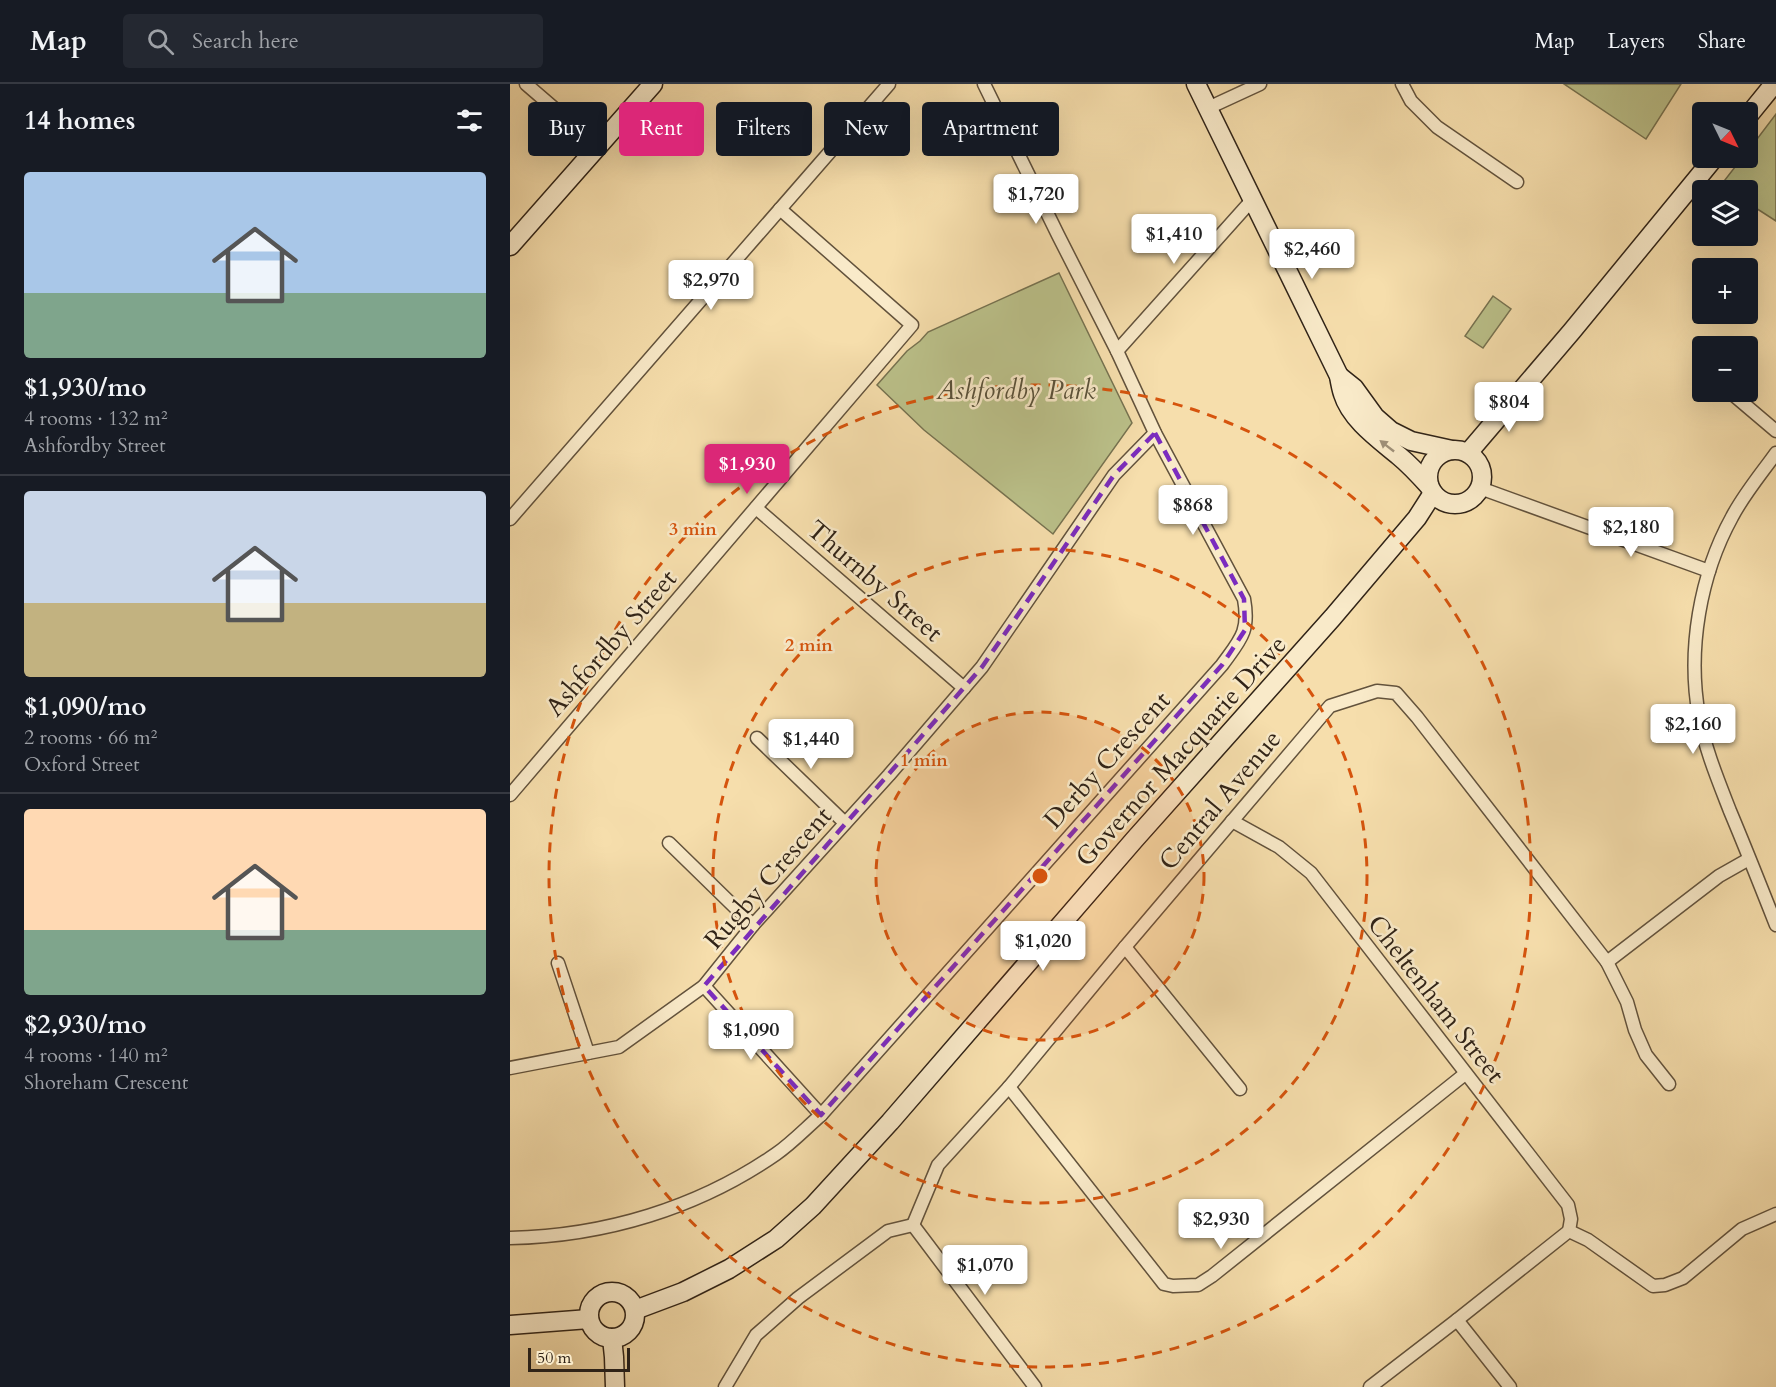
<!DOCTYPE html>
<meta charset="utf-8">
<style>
:root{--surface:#171b24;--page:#242831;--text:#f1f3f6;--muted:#9ea1a6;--line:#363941;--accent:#db2777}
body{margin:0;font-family:Cardo,serif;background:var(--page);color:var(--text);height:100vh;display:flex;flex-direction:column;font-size:22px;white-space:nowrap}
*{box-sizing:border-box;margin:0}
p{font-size:20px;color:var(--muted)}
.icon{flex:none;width:33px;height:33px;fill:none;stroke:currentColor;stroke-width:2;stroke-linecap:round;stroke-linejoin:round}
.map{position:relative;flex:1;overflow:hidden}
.sheet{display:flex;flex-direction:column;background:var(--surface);width:510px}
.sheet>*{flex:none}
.top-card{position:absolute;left:18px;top:18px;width:570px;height:54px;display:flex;gap:12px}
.needle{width:39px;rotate:133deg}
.buttons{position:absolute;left:1182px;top:18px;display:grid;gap:12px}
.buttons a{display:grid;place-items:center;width:66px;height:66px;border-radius:6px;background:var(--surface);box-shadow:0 6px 24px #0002;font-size:30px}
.scale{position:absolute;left:18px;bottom:15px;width:102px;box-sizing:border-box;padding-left:6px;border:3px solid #302317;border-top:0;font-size:16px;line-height:21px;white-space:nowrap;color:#302317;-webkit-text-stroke:4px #f9eac9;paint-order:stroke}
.price{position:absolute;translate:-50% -51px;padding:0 14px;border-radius:6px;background:#fff;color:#222;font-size:20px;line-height:39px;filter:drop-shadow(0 2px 3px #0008)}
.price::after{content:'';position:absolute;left:50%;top:36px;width:18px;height:14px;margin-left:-9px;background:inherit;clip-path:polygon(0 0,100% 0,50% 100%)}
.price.on{background:var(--accent);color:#fff}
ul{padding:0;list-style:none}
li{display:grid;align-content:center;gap:12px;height:318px;padding:0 24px}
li+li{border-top:2px solid var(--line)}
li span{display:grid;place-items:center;height:186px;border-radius:6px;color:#555}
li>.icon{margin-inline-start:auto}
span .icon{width:108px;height:108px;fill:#fffc;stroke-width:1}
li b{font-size:26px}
h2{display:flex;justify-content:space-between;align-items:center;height:72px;padding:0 24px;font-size:26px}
.pill{padding:0 21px;border-radius:6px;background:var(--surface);box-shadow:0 6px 24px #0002;font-size:21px;line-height:54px}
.pill.on{background:var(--accent);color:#fff}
header{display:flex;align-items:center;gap:36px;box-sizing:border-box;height:84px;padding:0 30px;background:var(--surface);border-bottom:2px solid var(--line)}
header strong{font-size:28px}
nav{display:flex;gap:33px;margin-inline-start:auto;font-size:21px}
.search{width:420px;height:54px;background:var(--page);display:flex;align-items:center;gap:15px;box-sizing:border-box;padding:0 21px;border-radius:6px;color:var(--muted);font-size:22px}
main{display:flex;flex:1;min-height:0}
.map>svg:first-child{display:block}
.green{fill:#bbc18a;stroke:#767250;stroke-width:1.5}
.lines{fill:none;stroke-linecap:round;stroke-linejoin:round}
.street-casing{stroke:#62523c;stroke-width:15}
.secondary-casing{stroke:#302317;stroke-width:21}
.street{stroke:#f9eac9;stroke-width:12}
.secondary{stroke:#f9eac9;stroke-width:18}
.oneway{fill:#9f9079}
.marked{fill:none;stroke:#7b2cbf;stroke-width:4.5;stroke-dasharray:12 8;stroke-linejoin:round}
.ring{fill:none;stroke:#d6540d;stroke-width:3;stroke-dasharray:10 8}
.labels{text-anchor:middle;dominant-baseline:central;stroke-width:5;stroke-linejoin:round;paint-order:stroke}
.park-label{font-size:26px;font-style:italic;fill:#5a523a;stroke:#f9eac9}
.street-label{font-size:26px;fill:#302317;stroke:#f9eac9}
.centre{fill:#d6540d;stroke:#f9eac9;stroke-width:3}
.ring-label{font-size:18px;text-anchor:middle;font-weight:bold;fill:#d6540d;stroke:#f9eac9;stroke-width:5;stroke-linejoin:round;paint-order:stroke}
</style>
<header>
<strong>Map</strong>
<div class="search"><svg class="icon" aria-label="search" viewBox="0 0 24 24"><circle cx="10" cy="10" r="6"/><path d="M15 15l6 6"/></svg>Search here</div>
<nav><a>Map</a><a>Layers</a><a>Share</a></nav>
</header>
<main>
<section class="sheet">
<h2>14 homes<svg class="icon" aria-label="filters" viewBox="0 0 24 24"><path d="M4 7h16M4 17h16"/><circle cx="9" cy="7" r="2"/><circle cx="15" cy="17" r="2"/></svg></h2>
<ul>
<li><span style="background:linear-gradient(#a9c7e8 65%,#7fa58c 0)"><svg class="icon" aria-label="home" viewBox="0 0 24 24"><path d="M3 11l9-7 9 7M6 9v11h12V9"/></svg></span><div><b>$1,930/mo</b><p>4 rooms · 132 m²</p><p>Ashfordby Street</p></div></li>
<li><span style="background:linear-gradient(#c9d6e8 60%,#c2b280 0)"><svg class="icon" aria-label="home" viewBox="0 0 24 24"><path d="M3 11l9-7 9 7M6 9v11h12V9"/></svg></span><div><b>$1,090/mo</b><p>2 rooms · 66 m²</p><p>Oxford Street</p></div></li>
<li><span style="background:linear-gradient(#ffd9b3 65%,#7fa58c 0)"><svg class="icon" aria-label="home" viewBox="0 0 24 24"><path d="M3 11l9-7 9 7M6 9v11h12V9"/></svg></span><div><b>$2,930/mo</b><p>4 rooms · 140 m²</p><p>Shoreham Crescent</p></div></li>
</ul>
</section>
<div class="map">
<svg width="1266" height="1303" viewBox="0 0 1266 1303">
<rect width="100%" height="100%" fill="#f6deac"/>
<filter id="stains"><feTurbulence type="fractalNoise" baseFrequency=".00333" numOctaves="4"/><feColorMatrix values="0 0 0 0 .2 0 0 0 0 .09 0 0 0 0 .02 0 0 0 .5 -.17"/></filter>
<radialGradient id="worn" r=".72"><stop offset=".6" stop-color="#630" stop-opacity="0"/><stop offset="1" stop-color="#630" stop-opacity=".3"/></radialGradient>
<g class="green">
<polygon points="1054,0 1171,0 1136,55"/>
<polygon points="1266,30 1266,137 1238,119 1238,106 1219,106 1211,101 1232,74 1238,74 1238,67"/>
<polygon points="549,189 622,339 543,450 414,346 367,301 397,267 410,257 418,248"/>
<polygon points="983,212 1001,225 973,264 955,252"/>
</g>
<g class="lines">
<defs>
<g id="street">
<polyline points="16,0 89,63"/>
<polyline points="892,0 901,17 927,43 1007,98"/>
<polyline points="698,24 750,0"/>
<polyline points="607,267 742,116"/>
<polyline points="1191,292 1192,293"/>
<polyline points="1220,308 1266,347"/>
<path d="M1266 369C1251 390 1234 410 1222 433 1190 491 1177 566 1189 632 1195 665 1208 696 1220 727 1236 765 1251 803 1266 841"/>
<polyline points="970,404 1199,487"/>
<polyline points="246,424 454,604"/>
<polyline points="0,435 379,0"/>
<polyline points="247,654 335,739"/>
<polyline points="0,711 402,241 270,125"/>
<polyline points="722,737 769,763 801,789 1058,1121 1061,1135 1059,1147"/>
<polyline points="159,759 243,841"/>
<polyline points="615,863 730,1005"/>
<polyline points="1097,878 1209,792 1239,775"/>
<polyline points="48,879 78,969"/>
<polyline points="194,902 311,1031"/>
<polyline points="0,984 109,963 194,902 243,841 379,691 472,583 604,391 645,349"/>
<polyline points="499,1003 654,1200 663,1202 688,1201 702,1192 955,990"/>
<polyline points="403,1141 428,1081 499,1003 615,863 820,622 867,607 886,609 907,633 1097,878 1117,918 1125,946 1136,971 1159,1000"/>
<polyline points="403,1141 525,1303"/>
<polyline points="1059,1147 1078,1156 1143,1202 1155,1201 1173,1194 1232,1145 1266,1130"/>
<path d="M0 1154C95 1152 188 1124 266 1070 282 1059 296 1044 311 1031L712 581C730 556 740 548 734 515L645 349 607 267 548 151 474 0"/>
<polyline points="947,1236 1000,1303"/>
<polyline points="215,1303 246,1251 288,1214 378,1147 403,1141"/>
<polyline points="860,1303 947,1236 1059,1147"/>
</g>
<g id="secondary">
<path d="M686 0 829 292C830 298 831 304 833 310 841 336 870 356 889 372 900 381 910 392 919 402"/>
<polyline points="1238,32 1264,0"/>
<polyline points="0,162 143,0"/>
<polyline points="829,292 844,304 865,333 881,347 901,357 942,366"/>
<circle cx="945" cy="393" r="27"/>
<polyline points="958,369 1062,247 1204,74"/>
<circle cx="102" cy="1231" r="23"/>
<polyline points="125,1226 173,1208 219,1185 266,1155 303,1122 380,1038 625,755 823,533 907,434 923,409"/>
<polyline points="0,1241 79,1235"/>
<polyline points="102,1254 104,1273 105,1303"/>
</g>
</defs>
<use href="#street" class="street-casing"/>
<use href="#secondary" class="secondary-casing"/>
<use href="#street" class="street"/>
<use href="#secondary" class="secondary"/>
</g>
<defs><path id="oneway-solid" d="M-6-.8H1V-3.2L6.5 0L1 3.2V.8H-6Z" transform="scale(1.5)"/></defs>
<use class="oneway" href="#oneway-solid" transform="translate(877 362) rotate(-142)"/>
<path class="marked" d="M645 349 734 515 735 546 712 581 311 1031 194 902 472 583 604 391Z"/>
<circle cx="530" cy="792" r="164" fill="#d6540d" fill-opacity=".12"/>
<g class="ring">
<circle cx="530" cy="792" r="164"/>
<circle cx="530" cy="792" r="327"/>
<circle cx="530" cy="792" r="491"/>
</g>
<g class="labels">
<g class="park-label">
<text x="506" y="306">Ashfordby Park</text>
</g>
<g class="street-label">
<text transform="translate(365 497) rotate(41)">Thurnby Street</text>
<text transform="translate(101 559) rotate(-49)">Ashfordby Street</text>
<text transform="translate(671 667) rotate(-48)">Governor Macquarie Drive</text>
<text transform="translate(597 676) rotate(-48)">Derby Crescent</text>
<text transform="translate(710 716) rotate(-50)">Central Avenue</text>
<text transform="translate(258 794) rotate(-49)">Rugby Crescent</text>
<text transform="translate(926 915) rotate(52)">Cheltenham Street</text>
</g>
</g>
<circle cx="530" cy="792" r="9" class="centre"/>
<g class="ring-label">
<text x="183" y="451">3 min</text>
<text x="299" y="567">2 min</text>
<text x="414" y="682">1 min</text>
</g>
<rect width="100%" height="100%" filter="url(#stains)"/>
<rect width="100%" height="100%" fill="url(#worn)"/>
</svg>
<div class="buttons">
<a><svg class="needle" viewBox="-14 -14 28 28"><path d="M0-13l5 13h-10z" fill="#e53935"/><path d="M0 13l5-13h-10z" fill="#9ea1a6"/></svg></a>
<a><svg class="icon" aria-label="layers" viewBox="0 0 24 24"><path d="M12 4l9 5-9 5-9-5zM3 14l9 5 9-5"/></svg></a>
<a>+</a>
<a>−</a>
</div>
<div class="scale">50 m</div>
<b class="price" style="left:526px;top:141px">$1,720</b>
<b class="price" style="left:664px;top:181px">$1,410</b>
<b class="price" style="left:802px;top:196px">$2,460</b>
<b class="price" style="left:201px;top:227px">$2,970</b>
<b class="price" style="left:999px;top:349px">$804</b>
<b class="price on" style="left:237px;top:411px">$1,930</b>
<b class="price" style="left:683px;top:452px">$868</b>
<b class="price" style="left:1121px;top:474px">$2,180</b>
<b class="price" style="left:1183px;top:671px">$2,160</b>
<b class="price" style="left:301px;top:686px">$1,440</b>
<b class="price" style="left:533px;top:888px">$1,020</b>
<b class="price" style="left:241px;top:977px">$1,090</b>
<b class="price" style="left:711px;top:1166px">$2,930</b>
<b class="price" style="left:475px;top:1212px">$1,070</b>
<div class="top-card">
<a class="pill">Buy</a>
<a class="pill on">Rent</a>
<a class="pill">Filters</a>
<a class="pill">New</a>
<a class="pill">Apartment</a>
</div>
</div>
</main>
